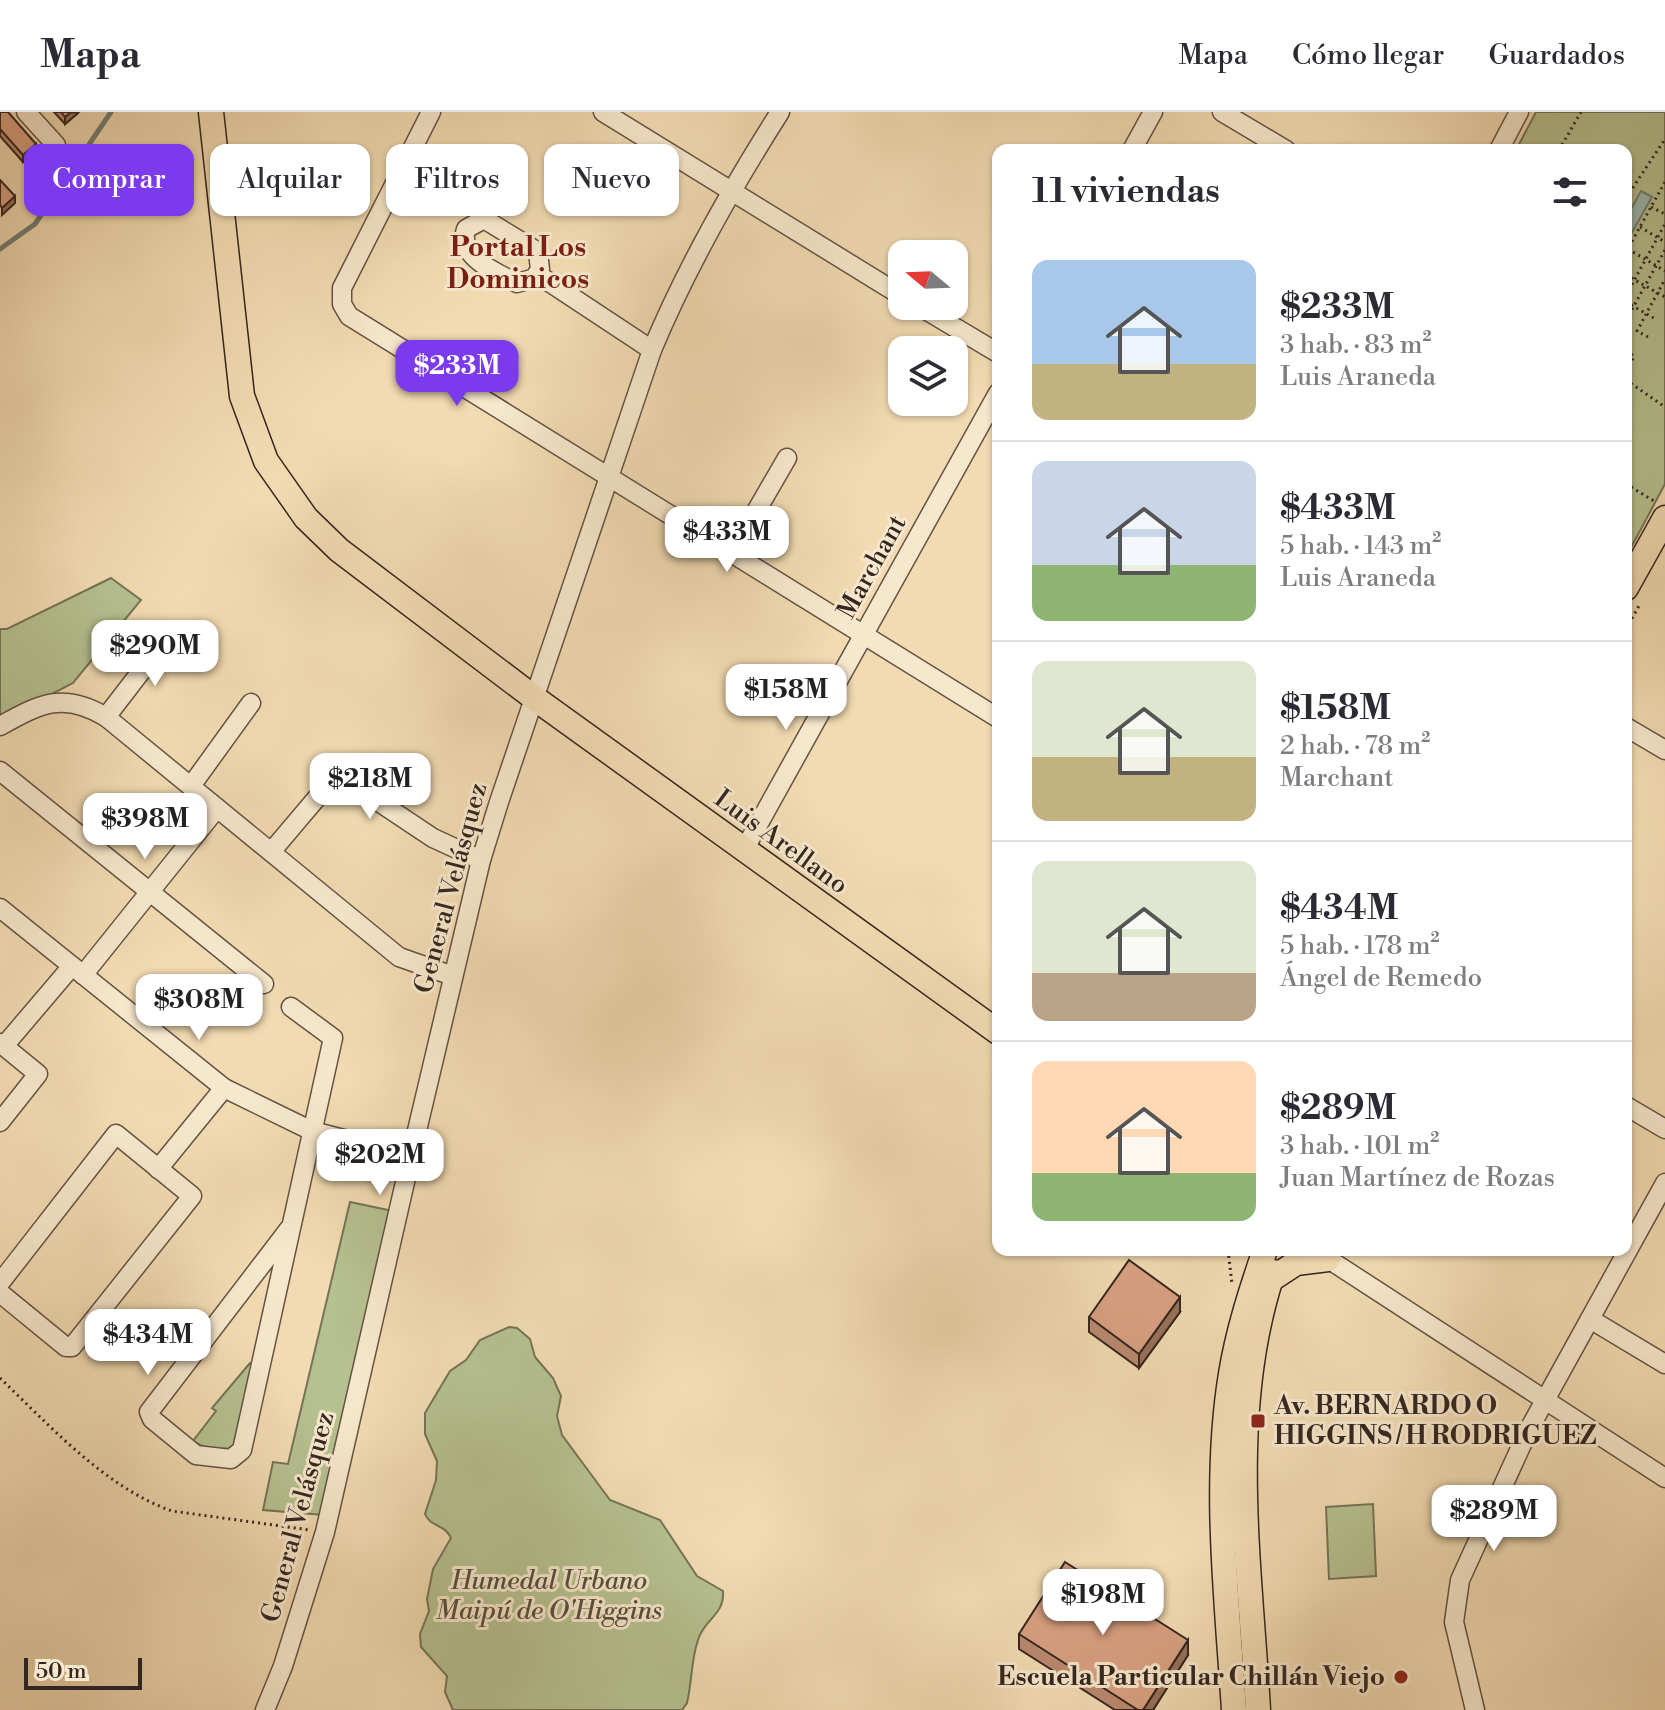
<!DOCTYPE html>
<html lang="es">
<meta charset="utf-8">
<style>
:root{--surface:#fff;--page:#f2f2f3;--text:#2b2b33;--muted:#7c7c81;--line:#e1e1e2;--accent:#7c3aed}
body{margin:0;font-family:"Libre Bodoni",serif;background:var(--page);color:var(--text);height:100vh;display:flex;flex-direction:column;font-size:30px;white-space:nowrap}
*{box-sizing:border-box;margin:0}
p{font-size:26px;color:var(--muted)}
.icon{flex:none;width:44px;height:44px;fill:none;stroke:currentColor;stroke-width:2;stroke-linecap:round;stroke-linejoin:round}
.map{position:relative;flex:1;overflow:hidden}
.panel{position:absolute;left:992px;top:32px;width:640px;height:1112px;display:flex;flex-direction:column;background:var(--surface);border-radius:16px;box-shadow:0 2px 6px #0004}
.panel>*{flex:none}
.guide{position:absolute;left:24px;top:32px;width:760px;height:72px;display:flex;gap:16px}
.needle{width:52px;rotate:289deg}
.buttons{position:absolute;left:888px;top:128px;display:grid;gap:16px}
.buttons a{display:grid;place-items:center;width:80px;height:80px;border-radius:16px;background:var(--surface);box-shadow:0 2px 6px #0004;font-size:40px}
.scale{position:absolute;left:24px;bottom:20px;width:118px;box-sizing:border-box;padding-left:8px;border:4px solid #342620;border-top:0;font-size:22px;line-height:28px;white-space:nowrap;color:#342620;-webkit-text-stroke:6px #f7e8cd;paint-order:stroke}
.price{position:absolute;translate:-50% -68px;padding:0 18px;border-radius:16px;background:#fff;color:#222;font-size:26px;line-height:52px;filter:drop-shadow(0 2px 4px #0008)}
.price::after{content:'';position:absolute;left:50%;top:48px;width:24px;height:18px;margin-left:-12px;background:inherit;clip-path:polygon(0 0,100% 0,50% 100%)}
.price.active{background:var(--accent);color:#fff}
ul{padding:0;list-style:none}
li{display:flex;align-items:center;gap:24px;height:200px;padding:0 40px}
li+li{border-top:2px solid var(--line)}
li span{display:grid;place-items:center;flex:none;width:224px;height:160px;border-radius:16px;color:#555}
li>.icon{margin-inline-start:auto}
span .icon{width:96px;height:96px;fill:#fffc;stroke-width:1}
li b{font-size:34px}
h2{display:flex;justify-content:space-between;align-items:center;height:96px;padding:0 40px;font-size:34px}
.tag{padding:0 28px;border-radius:16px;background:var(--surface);box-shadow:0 2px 6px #0004;font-size:28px;line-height:72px}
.tag.active{background:var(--accent);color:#fff}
header{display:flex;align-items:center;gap:48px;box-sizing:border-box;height:112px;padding:0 40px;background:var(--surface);border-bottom:2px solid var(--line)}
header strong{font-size:38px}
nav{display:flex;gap:44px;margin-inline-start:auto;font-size:28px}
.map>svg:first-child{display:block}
.green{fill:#b6c190;stroke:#757458;stroke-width:2}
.water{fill:#9cbab1;stroke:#727f77;stroke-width:2}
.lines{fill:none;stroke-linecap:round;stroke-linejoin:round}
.stream{stroke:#727f77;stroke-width:5}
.minor-casing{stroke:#645344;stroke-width:21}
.major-casing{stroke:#342620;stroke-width:27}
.path{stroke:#342620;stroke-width:3;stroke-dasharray:2 4;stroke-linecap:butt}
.minor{stroke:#f7e8cd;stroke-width:18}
.major{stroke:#f2dbb2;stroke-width:24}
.wall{fill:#bb8a70;stroke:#342620;stroke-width:2}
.shaded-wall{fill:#98715b;stroke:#342620;stroke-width:2}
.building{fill:#d9a182;stroke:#342620;stroke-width:2}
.poi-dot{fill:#8f2418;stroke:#f7e8cd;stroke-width:3}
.labels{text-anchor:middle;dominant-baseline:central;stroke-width:6;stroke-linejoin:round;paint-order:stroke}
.street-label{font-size:26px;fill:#342620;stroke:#f7e8cd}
.poi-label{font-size:26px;font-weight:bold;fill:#342620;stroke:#f7e8cd;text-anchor:start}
.park-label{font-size:26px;font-style:italic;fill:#544d3c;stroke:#f7e8cd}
.neighbourhood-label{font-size:28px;font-weight:bold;fill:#7a1f14;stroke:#f7e8cd}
</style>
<header>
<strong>Mapa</strong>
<nav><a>Mapa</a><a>Cómo llegar</a><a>Guardados</a></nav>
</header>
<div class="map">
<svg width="1665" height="1598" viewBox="0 0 1665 1598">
<rect width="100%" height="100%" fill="#f2dbb2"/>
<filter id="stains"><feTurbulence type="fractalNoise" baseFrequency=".0025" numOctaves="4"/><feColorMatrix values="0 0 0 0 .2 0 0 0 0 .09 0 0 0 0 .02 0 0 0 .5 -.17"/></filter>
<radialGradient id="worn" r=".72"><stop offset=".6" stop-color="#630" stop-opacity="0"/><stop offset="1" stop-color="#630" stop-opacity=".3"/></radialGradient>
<g class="green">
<polygon points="1536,0 1665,0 1665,372 1626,445 1626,38 1516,38"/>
<polygon points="111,466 141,488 73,571 0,609 0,517 7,517"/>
<polygon points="350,1090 393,1099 324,1403 263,1398 273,1350 288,1352"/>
<path d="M509 1215 517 1216 530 1227 535 1245 553 1266 561 1284 557 1304 562 1323 610 1388 660 1408 697 1464 723 1479C725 1503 704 1507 698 1528 691 1548 692 1570 687 1591L682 1598H453L445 1580 447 1564 421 1535 420 1522 429 1499 427 1487 433 1457 451 1426C445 1412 430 1415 425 1402L436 1368 437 1349 425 1322V1301L450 1259 466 1248 480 1228Z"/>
<path d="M250 1251 255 1253 239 1326 233 1336C219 1338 205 1337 193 1329L216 1299 212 1296Z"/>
<polygon points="1373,1392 1376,1464 1329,1467 1326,1395"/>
</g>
<polygon class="water" points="1641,79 1652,85 1626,131 1626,106"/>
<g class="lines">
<polyline class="stream" points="0,137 35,112 111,0"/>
<defs>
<g id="minor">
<polyline points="26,0 56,33"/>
<polyline points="431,0 342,176 342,192 349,204 998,606"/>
<polyline points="603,0 902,184"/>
<polyline points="1222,0 1286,38"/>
<polyline points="1132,38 1153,0"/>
<polyline points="1499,38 1519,0"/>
<path d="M484 107 538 140 540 157 535 166 517 171C496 161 457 144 466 117Z"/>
<polyline points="537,162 652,238"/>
<polyline points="919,194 998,241"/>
<polyline points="732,441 787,346"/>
<polyline points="106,605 170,522"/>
<path d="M0 614C40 592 63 579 106 605L399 845 453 864"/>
<polyline points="1626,615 1665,638"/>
<polyline points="0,659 264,872"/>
<polyline points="191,674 251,591"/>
<polyline points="744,738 998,281"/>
<polyline points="271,740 337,662 433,726 481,748"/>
<polyline points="0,796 224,976 312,1019 411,1044"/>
<polyline points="83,863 217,696"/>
<polyline points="0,931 38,962 0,1010"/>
<polyline points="4,934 72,854"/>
<polyline points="1626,994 1665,1017"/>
<polyline points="158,1057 224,976"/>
<polyline points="289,1117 149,1300 152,1307 196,1343 231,1347 242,1338 333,926 291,895"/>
<polyline points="1319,1141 1665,1366"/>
<polyline points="0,1171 116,1022 192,1084 72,1235 66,1235 0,1181"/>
<polyline points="1590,1207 1665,1252"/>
<path d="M265 1598 283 1554 325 1420 411 1044 481 748 499 690 652 238C687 154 731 77 780 0"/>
<polyline points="1475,1598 1454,1510 1460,1468 1528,1319 1665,1071"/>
</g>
<g id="major">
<polyline points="211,0 242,284 266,349 306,406 339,438 533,585 998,920"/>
<polyline points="1626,476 1665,406"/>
<polyline points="1270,1168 1296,1151 1328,1147"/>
<path d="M1234 1598C1227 1487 1213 1372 1231 1262 1238 1219 1251 1179 1265 1138"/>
<path d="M1258 1598C1250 1454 1226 1300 1273 1160"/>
</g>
</defs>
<use href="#minor" class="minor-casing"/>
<use href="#major" class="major-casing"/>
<g class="path">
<polyline points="1559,38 1581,0"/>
<polyline points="1626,86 1665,27"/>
<polyline points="1651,95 1665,102"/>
<polyline points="1640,115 1665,130"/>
<polyline points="1628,137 1665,159"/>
<polyline points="1626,140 1665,70"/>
<polyline points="1626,163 1665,185"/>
<polyline points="1626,183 1665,112"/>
<polyline points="1626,190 1657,208"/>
<polyline points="1626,208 1665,138"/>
<polyline points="1648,225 1637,219 1665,167"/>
<polyline points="1626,239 1634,244 1626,261"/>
<polyline points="1626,268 1665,295"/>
<polyline points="1626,372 1654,389"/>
<polyline points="1626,517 1640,492"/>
<polyline points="1228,1138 1232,1172"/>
<path d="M0 1266C50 1314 106 1376 172 1399L310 1418"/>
</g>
<use href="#minor" class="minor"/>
<use href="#major" class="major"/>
</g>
<g class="wall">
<polygon points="0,0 36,39 23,50 0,24"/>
<polygon points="54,0 78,0 78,1 65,12"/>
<polygon points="1180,1200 1139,1256 1089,1220 1089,1205"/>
<polygon points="1019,1522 1188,1543 1153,1598 1115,1598 1019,1537"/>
</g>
<g class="shaded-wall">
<polygon points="71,0 78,1 65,12 65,5"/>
<polygon points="36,32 36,39 23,50 23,43"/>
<polygon points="15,84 15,91 2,103 2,96"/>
<polygon points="1180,1185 1180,1200 1139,1256 1139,1242"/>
<polygon points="1188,1528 1188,1543 1153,1598 1143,1598"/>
</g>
<g class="building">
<polygon points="0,0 8,0 36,32 23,43 0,17"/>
<polygon points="61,0 71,0 65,5"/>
<polygon points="0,68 15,84 2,96 0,93"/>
<polygon points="1129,1148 1180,1185 1139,1242 1089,1205"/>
<polygon points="1065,1450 1188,1528 1143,1598 1138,1598 1019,1522"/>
</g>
<g class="poi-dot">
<rect x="1250" y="1301" width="16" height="16" rx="4"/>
<circle cx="1401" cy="1565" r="8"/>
</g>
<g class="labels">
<g class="street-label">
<text transform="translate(872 455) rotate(-61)">Marchant</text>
<text transform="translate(781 730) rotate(36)">Luis Arellano</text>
<text transform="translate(451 776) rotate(-75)">General Velásquez</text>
<text transform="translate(298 1405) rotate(-75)">General Velásquez</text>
</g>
<g class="poi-label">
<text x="1274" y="1294">Av. BERNARDO O<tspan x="1274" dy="30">HIGGINS / H RODRIGUEZ</tspan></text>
<text x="1385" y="1565" text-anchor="end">Escuela Particular Chillán Viejo</text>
</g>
<g class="park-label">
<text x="549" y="1469">Humedal Urbano<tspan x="549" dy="30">Maipú de O'Higgins</tspan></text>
</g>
<g class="neighbourhood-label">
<text x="518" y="135">Portal Los<tspan x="518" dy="32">Dominicos</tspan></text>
</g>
</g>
<rect width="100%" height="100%" filter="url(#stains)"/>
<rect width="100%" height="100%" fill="url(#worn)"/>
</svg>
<div class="buttons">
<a><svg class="needle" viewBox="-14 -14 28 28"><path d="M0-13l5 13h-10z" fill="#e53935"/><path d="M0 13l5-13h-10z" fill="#7c7c81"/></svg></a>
<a><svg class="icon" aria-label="layers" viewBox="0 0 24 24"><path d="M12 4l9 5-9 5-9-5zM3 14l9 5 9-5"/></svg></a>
</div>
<div class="scale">50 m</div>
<b class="price active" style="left:457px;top:296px">$233M</b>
<b class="price" style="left:727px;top:462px">$433M</b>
<b class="price" style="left:155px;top:576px">$290M</b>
<b class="price" style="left:786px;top:620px">$158M</b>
<b class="price" style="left:370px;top:709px">$218M</b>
<b class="price" style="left:145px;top:749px">$398M</b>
<b class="price" style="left:199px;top:930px">$308M</b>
<b class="price" style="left:380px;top:1085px">$202M</b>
<b class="price" style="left:148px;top:1265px">$434M</b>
<b class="price" style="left:1494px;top:1441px">$289M</b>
<b class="price" style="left:1103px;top:1525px">$198M</b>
<div class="guide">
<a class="tag active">Comprar</a>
<a class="tag">Alquilar</a>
<a class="tag">Filtros</a>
<a class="tag">Nuevo</a>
</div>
<section class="panel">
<h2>11 viviendas<svg class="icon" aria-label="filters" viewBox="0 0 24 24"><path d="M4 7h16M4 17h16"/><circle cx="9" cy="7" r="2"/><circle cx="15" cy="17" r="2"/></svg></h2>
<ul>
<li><span style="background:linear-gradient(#a9c7e8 65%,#c2b280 0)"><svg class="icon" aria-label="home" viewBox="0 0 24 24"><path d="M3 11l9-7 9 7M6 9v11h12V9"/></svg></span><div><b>$233M</b><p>3 hab. · 83 m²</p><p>Luis Araneda</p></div></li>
<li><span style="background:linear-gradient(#c9d6e8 65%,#8fb573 0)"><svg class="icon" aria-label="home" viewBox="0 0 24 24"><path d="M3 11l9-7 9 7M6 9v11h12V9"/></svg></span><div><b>$433M</b><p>5 hab. · 143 m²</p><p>Luis Araneda</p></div></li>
<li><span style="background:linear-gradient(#dfe7d0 60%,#c2b280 0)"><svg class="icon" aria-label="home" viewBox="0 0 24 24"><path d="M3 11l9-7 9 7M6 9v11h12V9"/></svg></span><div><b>$158M</b><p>2 hab. · 78 m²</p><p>Marchant</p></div></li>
<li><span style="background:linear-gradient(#dfe7d0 70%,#b9a48a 0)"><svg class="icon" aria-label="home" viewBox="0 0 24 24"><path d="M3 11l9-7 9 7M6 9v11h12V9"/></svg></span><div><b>$434M</b><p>5 hab. · 178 m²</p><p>Ángel de Remedo</p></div></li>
<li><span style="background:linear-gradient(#ffd9b3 70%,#8fb573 0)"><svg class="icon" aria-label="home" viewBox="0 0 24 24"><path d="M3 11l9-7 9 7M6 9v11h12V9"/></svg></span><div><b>$289M</b><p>3 hab. · 101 m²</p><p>Juan Martínez de Rozas</p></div></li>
</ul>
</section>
</div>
